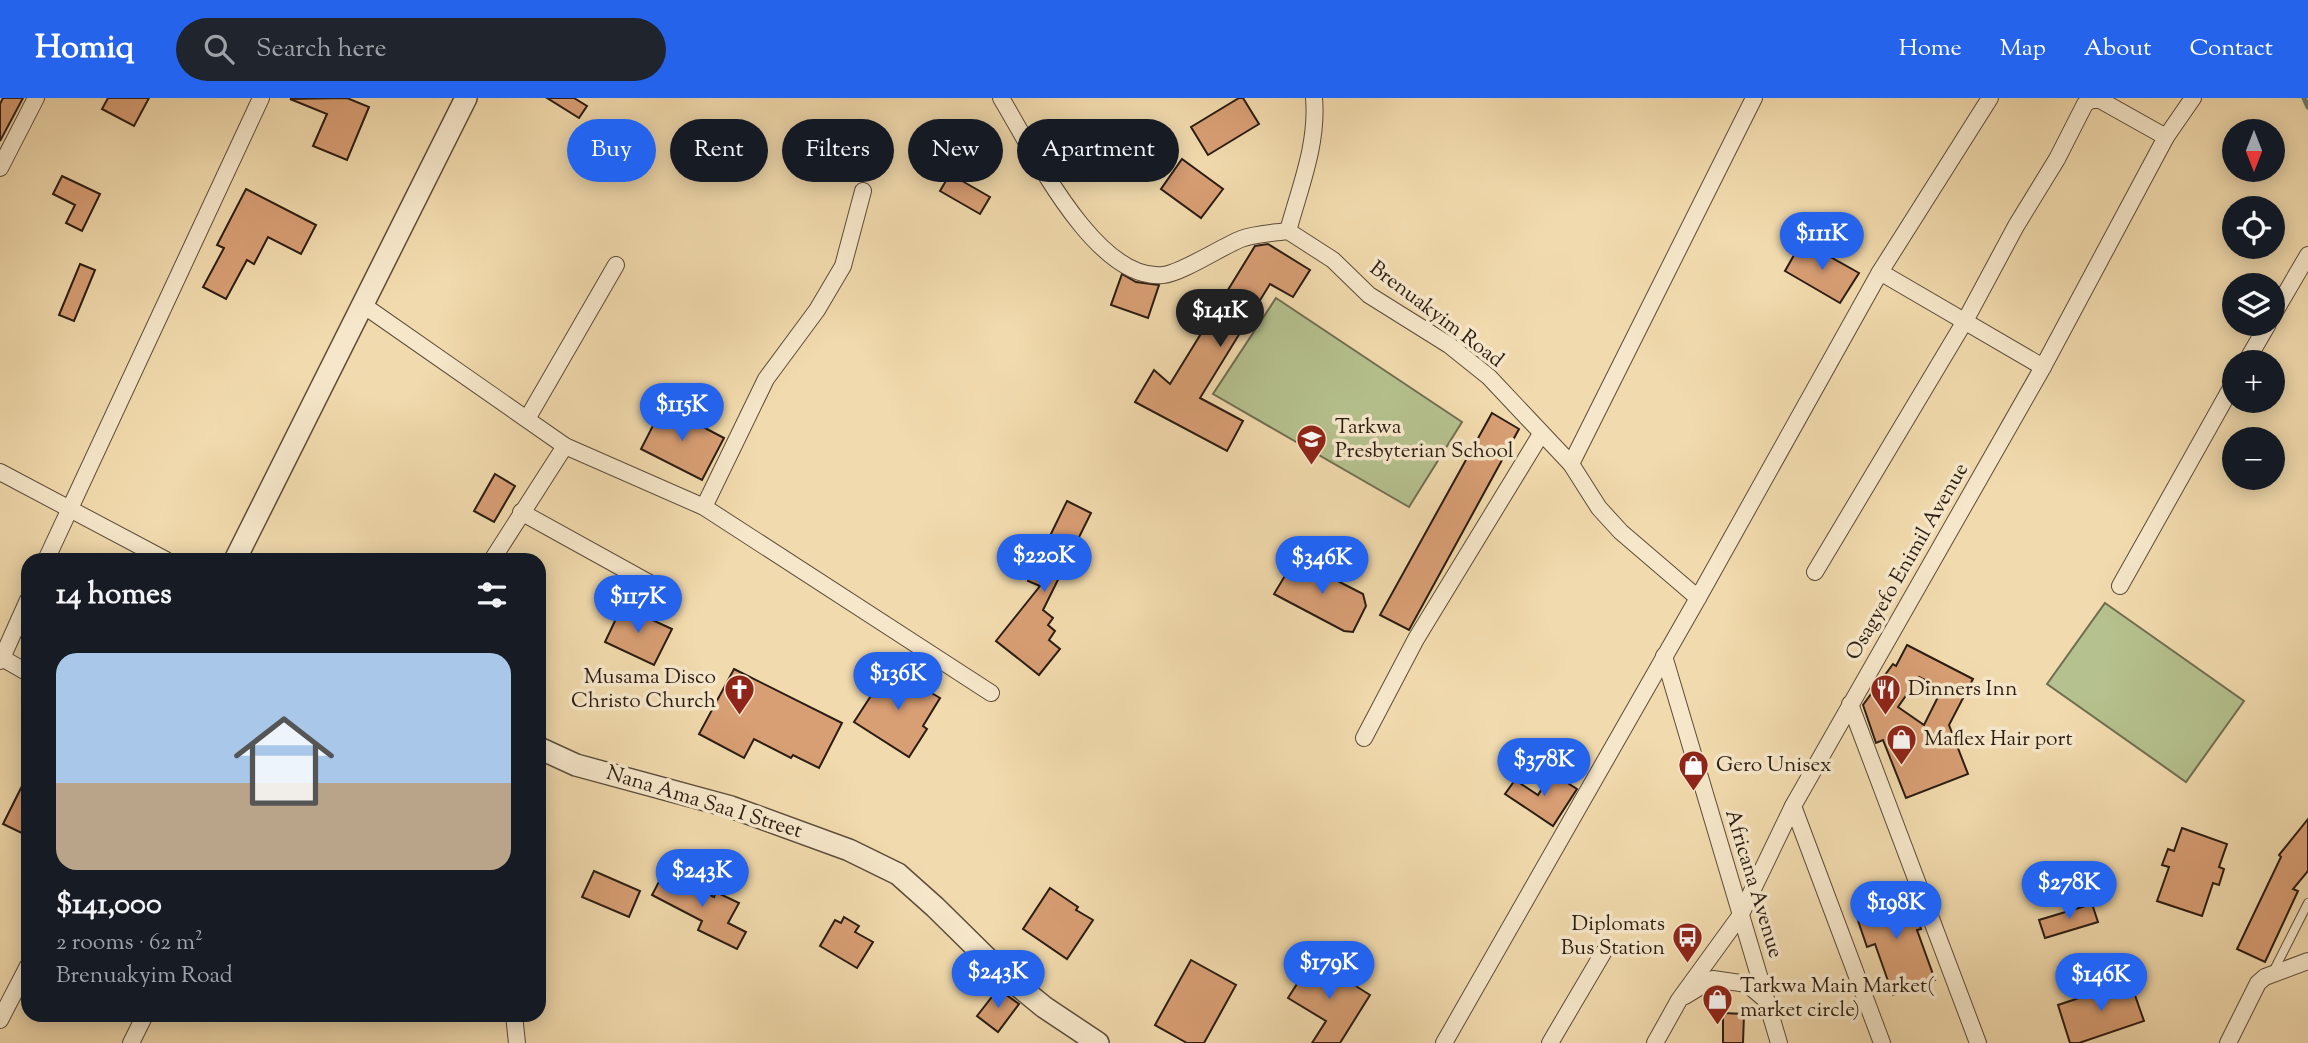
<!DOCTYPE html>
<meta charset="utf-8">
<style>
:root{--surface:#171b24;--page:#20242c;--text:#f1f3f6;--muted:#9ea1a6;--line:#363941;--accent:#2563eb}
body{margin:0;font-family:"Sorts Mill Goudy",serif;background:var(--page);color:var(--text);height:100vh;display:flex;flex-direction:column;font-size:26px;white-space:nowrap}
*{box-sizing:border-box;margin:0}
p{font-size:23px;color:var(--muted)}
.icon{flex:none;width:38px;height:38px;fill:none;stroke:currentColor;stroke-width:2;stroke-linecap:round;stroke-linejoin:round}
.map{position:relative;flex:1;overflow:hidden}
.sheet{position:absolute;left:21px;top:455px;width:525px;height:469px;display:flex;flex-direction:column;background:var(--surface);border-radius:21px;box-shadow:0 4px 18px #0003}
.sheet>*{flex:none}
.top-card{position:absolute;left:567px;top:21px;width:665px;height:63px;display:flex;gap:14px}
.needle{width:46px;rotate:180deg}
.controls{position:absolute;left:2222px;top:21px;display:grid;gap:14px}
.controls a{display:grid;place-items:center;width:63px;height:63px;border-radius:50%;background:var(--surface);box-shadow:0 4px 18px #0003;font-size:35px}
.price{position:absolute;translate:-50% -60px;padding:0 16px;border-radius:24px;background:var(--accent);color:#fff;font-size:23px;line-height:46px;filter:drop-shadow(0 2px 4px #0008)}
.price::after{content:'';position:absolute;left:50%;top:42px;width:21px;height:16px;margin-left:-10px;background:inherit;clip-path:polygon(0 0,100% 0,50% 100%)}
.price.selected{background:#222;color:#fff}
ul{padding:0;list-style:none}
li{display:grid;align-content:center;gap:14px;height:371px;padding:0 35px}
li+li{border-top:2px solid var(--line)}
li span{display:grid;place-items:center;height:217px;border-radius:21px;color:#555}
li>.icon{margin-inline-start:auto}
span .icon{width:126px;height:126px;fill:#fffc;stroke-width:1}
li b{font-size:30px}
h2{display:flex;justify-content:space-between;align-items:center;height:84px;padding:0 35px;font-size:30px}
.tag{padding:0 24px;border-radius:32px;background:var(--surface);box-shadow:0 4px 18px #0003;font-size:24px;line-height:63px}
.tag.selected{background:var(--accent);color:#fff}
header{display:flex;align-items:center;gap:42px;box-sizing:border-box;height:98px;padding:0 35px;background:var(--accent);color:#fff}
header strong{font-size:33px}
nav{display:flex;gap:38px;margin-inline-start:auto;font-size:24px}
.search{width:490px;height:63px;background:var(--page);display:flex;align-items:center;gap:18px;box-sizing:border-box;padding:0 24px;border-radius:38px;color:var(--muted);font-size:26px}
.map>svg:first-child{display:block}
.green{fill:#b5c18e;stroke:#706e50;stroke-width:2}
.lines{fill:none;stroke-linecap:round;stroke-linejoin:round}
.stream{stroke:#6e7b6d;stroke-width:5}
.building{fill:#d89e74;stroke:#2a1c12;stroke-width:2;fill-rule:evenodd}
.service-casing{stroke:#5c4c39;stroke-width:10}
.minor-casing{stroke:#5c4c39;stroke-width:18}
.tertiary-casing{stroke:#5c4c39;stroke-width:24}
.service{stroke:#f6e7ca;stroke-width:8}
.minor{stroke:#f6e7ca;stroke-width:16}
.tertiary{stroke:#f6e7ca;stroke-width:21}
.labels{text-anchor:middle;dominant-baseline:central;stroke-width:7;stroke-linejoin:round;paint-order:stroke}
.street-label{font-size:21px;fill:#2a1c12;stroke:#f6e7ca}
.poi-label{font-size:21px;fill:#2a1c12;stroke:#f6e7ca;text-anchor:start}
</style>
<header>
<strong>Homiq</strong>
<div class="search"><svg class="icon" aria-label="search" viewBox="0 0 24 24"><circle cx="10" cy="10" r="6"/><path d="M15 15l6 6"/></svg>Search here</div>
<nav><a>Home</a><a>Map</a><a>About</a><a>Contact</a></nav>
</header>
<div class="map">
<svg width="2308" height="945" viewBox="0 0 2308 945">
<rect width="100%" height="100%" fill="#f1daad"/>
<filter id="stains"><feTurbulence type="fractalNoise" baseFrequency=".00286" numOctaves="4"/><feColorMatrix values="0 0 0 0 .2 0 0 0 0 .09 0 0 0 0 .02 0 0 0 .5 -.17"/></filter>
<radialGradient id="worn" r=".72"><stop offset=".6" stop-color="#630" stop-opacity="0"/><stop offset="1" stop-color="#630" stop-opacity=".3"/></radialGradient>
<g class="green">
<polygon points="1276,200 1462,324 1409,409 1213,296"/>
<polygon points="2105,505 2244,603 2186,684 2047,586"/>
</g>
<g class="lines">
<polyline class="stream" points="2304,0 2308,9"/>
</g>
<g class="building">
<polygon points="3,0 23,0 0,43 0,6"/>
<polygon points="108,0 149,0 134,28 102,11"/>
<polygon points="347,0 369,9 347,62 313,48 327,16 290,1"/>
<polygon points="547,0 574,0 587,8 579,20"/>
<polygon points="1239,0 1243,0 1259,26 1208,57 1191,29"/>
<polygon points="1182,61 1223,91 1201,120 1161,91"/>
<polygon points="950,76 990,99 980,116 940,93"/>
<polygon points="62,78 100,96 82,133 66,125 75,107 53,96"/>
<polygon points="246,91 316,127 301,156 268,139 254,166 247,162 226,201 203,189 224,150 217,147"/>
<polygon points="1802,143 1859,175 1840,205 1785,173"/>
<polygon points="1268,146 1310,172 1293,199 1270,186 1200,300 1243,323 1227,353 1135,304 1154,272 1170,286 1255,148"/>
<polygon points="80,166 95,172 74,223 59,217"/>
<polygon points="1122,176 1136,184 1159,187 1148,220 1111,207"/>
<polygon points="663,308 724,340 702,382 641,351"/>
<polygon points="1492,315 1519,331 1409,532 1380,517"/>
<polygon points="495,376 515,388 494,424 474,413"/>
<polygon points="1067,403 1091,415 1043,512 1053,520 1048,527 1055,533 1049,542 1060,551 1039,577 996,543 1040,488 1028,483"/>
<polygon points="1295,461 1363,496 1366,508 1353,534 1344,533 1274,496"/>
<polygon points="622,508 672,531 654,567 605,544"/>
<path d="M1907 547 1973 581 1949 627 1968 676 1906 700 1883 642 1876 645 1863 607 1893 566 1896 568ZM1919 579 1942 591 1924 627 1898 609Z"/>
<polygon points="889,570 940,600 923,628 927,631 909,659 854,624"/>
<polygon points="734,571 842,625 819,670 793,657 791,660 754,641 744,660 699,636"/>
<polygon points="1552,675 1577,691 1553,728 1505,696 1515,682 1538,697"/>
<polygon points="28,676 28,738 3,726"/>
<polygon points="2308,721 2308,773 2293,791 2298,793 2265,864 2237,851 2281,759 2279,757"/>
<polygon points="2182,730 2227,746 2219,769 2224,771 2219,787 2213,785 2202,818 2157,803 2169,769 2162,767 2168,751 2174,753"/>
<polygon points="594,773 640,793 629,819 582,799"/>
<polygon points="664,774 714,799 716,794 739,805 728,825 746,834 737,851 698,832 702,823 652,797"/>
<polygon points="1050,790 1078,809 1076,812 1093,822 1067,861 1023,831"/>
<polygon points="1908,793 1921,831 1917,832 1935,882 1893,897 1875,846 1867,849 1854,811"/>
<polygon points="2092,806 2098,824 2045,840 2039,822"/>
<polygon points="844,819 859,828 855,834 873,844 857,870 820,848 835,822 841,825"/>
<polygon points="1313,861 1370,897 1340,945 1312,945 1326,923 1288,900"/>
<polygon points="1191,862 1236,887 1204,945 1187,945 1155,927"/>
<polygon points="2130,883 2144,923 2079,945 2070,945 2058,907"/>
<polygon points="998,891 1019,906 998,934 977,918"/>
<polygon points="1723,915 1744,916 1743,945 1723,945"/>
</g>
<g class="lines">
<defs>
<polyline id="service" points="2273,874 2308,805"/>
<g id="minor">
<path d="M1001 0C1031 49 1095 184 1163 177 1182 175 1221 149 1241 141 1254 136 1273 135 1288 133L1333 162 1369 197 1449 247 1489 279 1571 366 1599 410 1621 434 1698 500"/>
<polyline points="0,70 36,0"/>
<path d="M1288 133C1300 89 1318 46 1314 0"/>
<polyline points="1880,174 2043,269"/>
<polyline points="363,207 565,348 704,409 991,595"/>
<polyline points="2273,217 2308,157"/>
<polyline points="2246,264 2268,226"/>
<polyline points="527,321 616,167"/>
<polyline points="1571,366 1754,0"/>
<polyline points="0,374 166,462"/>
<polyline points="704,409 766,281 817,212 843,168 863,93"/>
<polyline points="521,414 662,492"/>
<polyline points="46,462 261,0"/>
<polyline points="492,462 565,348"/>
<polyline points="1815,474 1965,223 2016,128 2057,61 2085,6 2091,2 2100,2 2166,39"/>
<polyline points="2120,488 2235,283"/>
<polyline points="1664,558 1779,945"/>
<polyline points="2,560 28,502"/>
<polyline points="0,563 2,560 28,575"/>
<polyline points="1850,606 1978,945"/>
<polyline points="1364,640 1416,541 1541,336"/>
<polyline points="1793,708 1882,945"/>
<polyline points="1685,898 1713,881 1747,886 1766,902"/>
<polyline points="514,917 517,945"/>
<polyline points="0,922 28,868"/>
<polyline points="131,945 145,917"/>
<polyline points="1444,945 1698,500 1880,174 1990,0"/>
<polyline points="1550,945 1603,855"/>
<polyline points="1655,945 1679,902 1740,818 1793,708 2043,269 2166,39 2193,0"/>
<polyline points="2228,945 2258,885 2265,879 2308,863"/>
</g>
<g id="tertiary">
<polyline points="235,462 466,0"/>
<polyline points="539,650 576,667 731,709 849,752 898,776 935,809 1000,873 1044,909 1098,945"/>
</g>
</defs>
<use href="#service" class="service-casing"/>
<use href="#minor" class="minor-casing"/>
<use href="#tertiary" class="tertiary-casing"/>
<use href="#service" class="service"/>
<use href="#minor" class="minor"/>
<use href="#tertiary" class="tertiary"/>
</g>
<defs>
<symbol id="school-pin" viewBox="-11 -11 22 30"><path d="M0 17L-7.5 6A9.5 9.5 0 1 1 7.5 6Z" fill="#8f2418" stroke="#f6e7ca"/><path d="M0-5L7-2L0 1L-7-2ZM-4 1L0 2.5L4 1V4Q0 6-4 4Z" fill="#fff"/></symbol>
<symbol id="church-pin" viewBox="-11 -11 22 30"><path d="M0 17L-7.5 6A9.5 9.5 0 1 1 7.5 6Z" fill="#8f2418" stroke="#f6e7ca"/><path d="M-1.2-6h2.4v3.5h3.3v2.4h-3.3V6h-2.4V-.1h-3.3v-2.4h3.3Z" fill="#fff"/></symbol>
<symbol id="restaurant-pin" viewBox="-11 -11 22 30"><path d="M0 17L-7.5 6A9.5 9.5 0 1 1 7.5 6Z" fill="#8f2418" stroke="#f6e7ca"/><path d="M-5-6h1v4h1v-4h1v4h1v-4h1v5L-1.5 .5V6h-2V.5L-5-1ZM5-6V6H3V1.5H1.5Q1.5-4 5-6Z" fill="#fff"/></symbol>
<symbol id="shop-pin" viewBox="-11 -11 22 30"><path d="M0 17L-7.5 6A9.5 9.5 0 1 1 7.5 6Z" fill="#8f2418" stroke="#f6e7ca"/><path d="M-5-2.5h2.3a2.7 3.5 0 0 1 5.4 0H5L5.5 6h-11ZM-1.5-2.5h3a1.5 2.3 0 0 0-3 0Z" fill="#fff"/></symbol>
<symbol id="bus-pin" viewBox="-11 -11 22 30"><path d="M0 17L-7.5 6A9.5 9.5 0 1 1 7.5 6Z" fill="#8f2418" stroke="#f6e7ca"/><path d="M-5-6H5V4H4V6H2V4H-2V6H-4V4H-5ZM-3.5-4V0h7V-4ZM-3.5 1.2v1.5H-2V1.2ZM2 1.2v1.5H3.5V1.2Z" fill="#fff"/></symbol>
</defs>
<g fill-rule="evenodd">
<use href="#school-pin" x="1294" y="324" width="35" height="47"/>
<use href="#church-pin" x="722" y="574" width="35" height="47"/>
<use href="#restaurant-pin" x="1868" y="574" width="35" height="47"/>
<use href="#shop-pin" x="1884" y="624" width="35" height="47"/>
<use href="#shop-pin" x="1676" y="650" width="35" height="47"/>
<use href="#bus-pin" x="1670" y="822" width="35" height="47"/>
<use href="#shop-pin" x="1700" y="884" width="35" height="47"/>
</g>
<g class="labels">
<g class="street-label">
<text transform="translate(1436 217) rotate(37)">Brenuakyim Road</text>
<text transform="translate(1908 464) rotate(-60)">Osagyefo Enimil Avenue</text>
<text transform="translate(704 705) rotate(17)">Nana Ama Saa I Street</text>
<text transform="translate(1753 786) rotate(73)">Africana Avenue</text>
</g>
<g class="poi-label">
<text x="1335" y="330">Tarkwa<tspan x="1335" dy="24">Presbyterian School</tspan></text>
<text x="716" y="580" text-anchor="end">Musama Disco<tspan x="716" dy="24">Christo Church</tspan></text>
<text x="1908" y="592">Dinners Inn</text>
<text x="1924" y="642">Maflex Hair port</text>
<text x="1716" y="668">Gero Unisex</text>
<text x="1665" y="827" text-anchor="end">Diplomats<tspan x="1665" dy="24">Bus Station</tspan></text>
<text x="1740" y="889">Tarkwa Main Market(<tspan x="1740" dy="24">market circle)</tspan></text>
</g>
</g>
<rect width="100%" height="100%" filter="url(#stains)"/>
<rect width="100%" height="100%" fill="url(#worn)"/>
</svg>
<div class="controls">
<a><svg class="needle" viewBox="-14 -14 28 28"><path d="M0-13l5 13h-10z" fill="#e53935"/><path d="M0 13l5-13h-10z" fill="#9ea1a6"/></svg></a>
<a><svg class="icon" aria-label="locate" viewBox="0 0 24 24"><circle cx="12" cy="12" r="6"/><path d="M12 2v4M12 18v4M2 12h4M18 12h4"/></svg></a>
<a><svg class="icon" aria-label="layers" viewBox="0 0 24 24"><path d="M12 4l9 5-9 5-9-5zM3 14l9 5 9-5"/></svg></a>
<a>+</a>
<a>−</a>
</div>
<b class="price" style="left:1822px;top:174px">$111K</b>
<b class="price selected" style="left:1220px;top:251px">$141K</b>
<b class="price" style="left:682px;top:345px">$115K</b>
<b class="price" style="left:1044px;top:496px">$220K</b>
<b class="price" style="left:1322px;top:498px">$346K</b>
<b class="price" style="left:638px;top:537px">$117K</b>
<b class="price" style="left:898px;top:614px">$136K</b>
<b class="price" style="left:1544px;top:700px">$378K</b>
<b class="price" style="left:702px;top:811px">$243K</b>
<b class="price" style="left:2069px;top:823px">$278K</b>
<b class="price" style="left:1896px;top:843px">$198K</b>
<b class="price" style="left:1329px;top:903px">$179K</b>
<b class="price" style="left:998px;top:912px">$243K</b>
<b class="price" style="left:2101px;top:915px">$146K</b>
<div class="top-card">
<a class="tag selected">Buy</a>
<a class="tag">Rent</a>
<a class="tag">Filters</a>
<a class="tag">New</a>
<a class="tag">Apartment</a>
</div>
<section class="sheet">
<h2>14 homes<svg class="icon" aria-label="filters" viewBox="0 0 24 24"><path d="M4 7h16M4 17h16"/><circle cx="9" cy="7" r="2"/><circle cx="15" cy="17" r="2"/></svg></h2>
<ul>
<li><span style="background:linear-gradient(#a9c7e8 60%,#b9a48a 0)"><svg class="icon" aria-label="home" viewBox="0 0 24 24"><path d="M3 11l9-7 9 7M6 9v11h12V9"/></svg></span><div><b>$141,000</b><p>2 rooms · 62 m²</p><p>Brenuakyim Road</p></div></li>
</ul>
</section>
</div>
